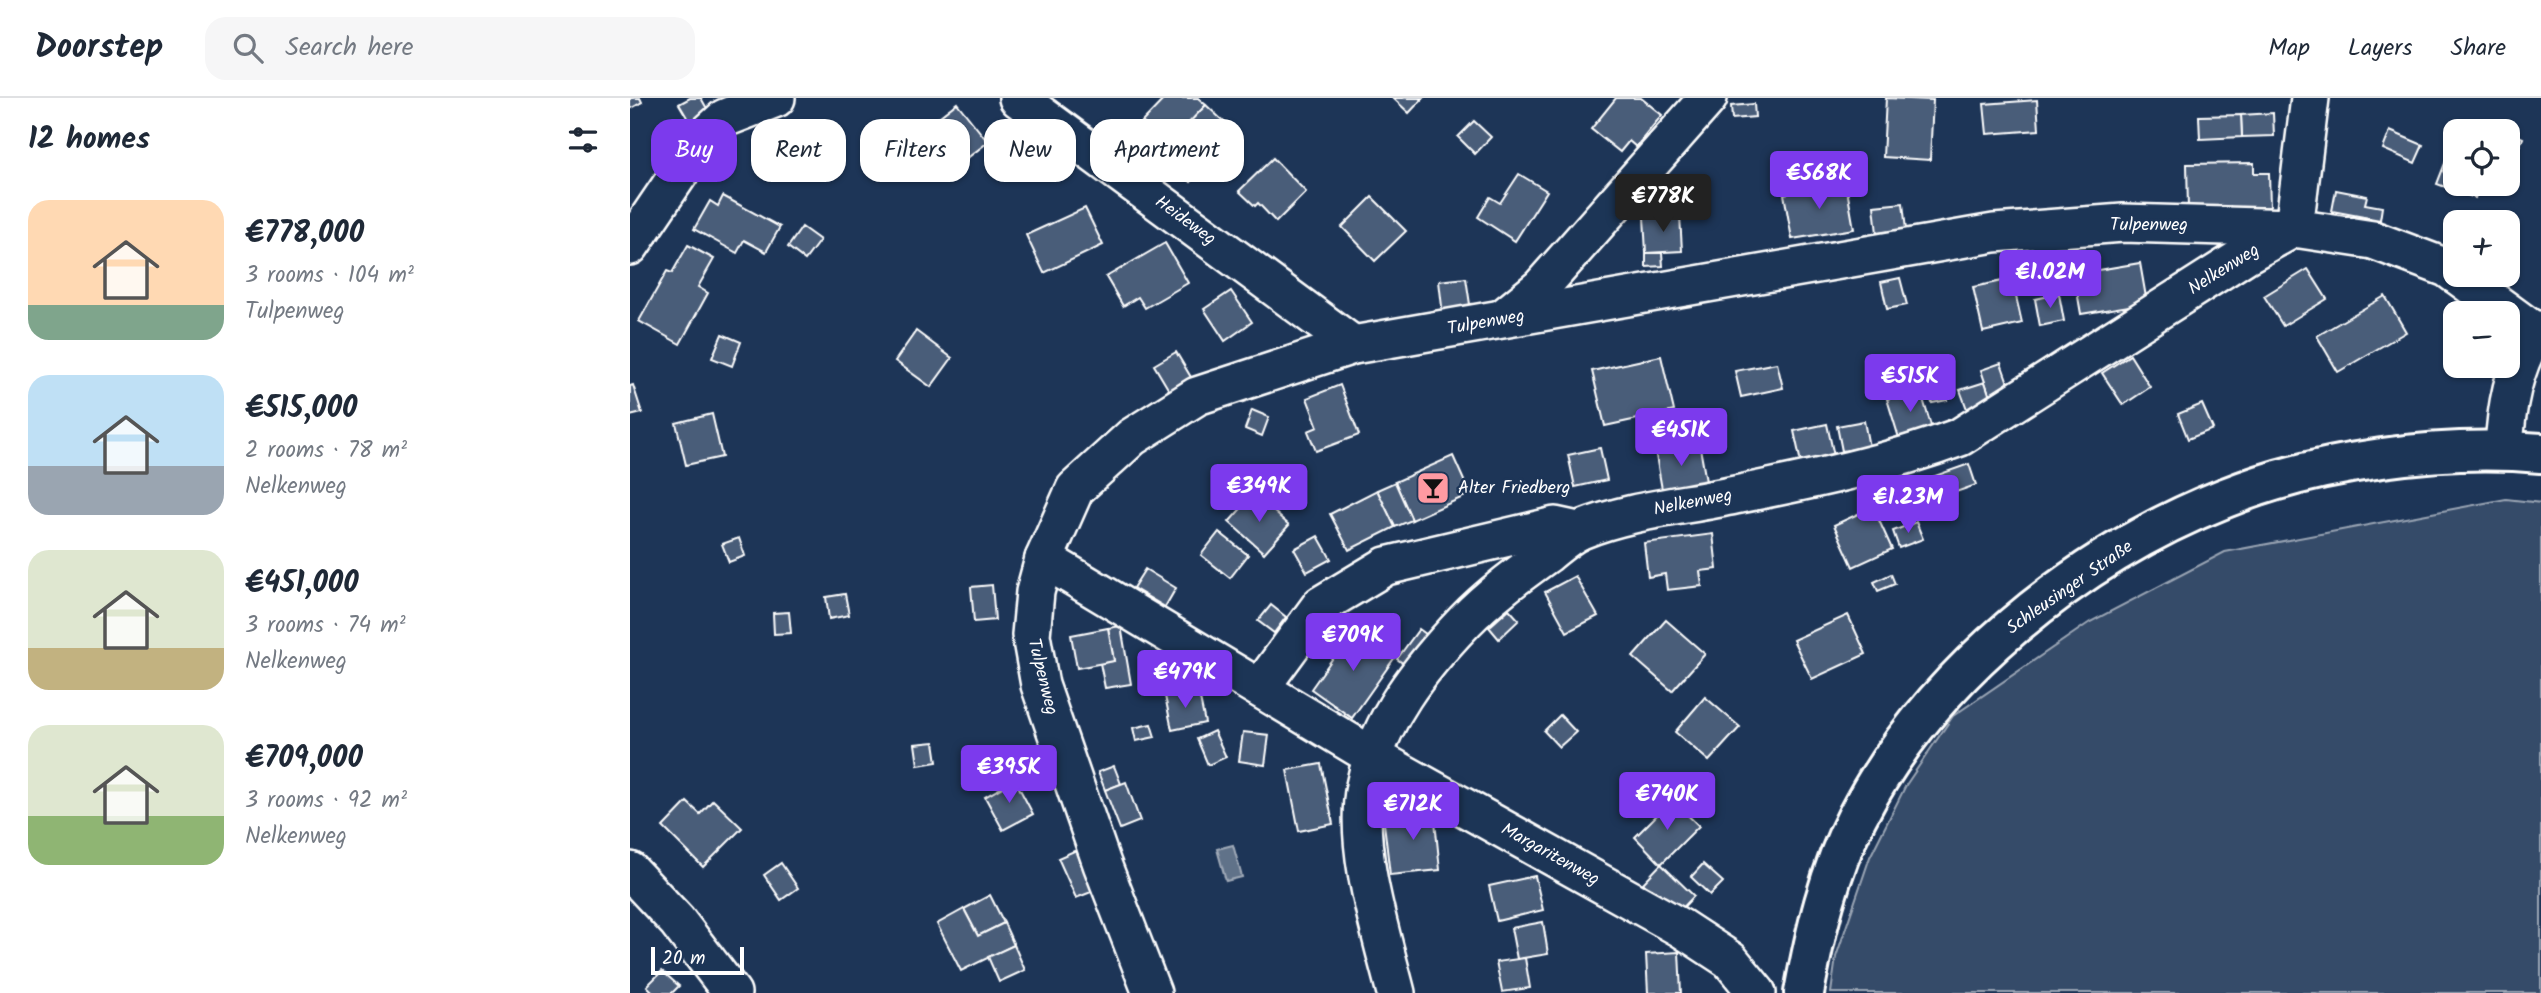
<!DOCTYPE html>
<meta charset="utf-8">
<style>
:root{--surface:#fff;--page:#f6f6f7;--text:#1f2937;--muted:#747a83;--line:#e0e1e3;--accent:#7c3aed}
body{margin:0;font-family:Kalam,sans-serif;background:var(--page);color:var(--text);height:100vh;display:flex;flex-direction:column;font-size:26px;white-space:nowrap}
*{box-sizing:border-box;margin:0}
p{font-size:23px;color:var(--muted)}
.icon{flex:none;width:38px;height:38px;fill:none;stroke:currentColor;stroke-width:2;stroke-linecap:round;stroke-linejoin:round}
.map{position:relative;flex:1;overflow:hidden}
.sheet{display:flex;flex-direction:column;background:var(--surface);width:630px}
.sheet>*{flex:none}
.hud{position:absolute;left:21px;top:21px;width:665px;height:63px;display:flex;gap:14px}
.buttons{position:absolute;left:1813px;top:21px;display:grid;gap:14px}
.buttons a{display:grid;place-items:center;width:77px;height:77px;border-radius:14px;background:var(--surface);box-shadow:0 2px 5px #0004;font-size:35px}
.scale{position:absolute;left:21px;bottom:18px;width:93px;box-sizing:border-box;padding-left:7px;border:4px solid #fff;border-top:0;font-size:19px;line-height:24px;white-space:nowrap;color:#fff;-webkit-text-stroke:5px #1d3557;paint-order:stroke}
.price{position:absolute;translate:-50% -60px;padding:0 16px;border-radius:7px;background:var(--accent);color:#fff;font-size:23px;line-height:46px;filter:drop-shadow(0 2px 4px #0008)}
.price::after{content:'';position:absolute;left:50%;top:42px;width:21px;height:16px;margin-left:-10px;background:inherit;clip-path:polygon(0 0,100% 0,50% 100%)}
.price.active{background:#222;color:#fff}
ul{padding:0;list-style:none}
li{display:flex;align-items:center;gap:21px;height:175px;padding:0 28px}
li span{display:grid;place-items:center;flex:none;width:196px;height:140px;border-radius:21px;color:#555}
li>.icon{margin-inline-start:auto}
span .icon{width:84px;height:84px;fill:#fffc;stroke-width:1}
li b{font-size:30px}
h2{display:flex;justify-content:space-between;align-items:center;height:84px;padding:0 28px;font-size:30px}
.pill{padding:0 24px;border-radius:21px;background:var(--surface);box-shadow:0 2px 5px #0004;font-size:24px;line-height:63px}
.pill.active{background:var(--accent);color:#fff}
header{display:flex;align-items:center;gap:42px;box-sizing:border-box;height:98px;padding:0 35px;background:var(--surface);border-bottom:2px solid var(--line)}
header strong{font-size:33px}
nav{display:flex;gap:38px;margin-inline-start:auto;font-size:24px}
.search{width:490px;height:63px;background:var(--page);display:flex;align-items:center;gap:18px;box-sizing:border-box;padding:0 24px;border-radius:21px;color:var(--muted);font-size:26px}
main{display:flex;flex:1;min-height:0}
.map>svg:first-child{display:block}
.green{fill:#364b69;stroke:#9aa5b4;stroke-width:2}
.water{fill:#617289;stroke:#a0aab8;stroke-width:2}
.building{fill:#4a5d79;stroke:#fff;stroke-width:2}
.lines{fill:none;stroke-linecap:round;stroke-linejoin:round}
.minor-casing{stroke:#fff;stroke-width:42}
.major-casing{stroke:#fff;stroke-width:44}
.minor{stroke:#1d3557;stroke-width:37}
.major{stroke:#1d3557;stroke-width:38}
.labels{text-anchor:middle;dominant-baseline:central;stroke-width:5;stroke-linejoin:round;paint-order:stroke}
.street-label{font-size:18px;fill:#fff;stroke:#1d3557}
.poi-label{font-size:18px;fill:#fff;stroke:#1d3557;text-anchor:start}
</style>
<header>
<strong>Doorstep</strong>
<div class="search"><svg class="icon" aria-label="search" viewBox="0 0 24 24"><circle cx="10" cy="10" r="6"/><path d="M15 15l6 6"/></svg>Search here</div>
<nav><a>Map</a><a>Layers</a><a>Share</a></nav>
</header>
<main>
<section class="sheet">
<h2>12 homes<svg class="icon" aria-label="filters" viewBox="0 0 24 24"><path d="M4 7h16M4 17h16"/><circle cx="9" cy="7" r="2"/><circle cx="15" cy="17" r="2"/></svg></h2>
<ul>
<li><span style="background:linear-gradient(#ffd9b3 75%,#7fa58c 0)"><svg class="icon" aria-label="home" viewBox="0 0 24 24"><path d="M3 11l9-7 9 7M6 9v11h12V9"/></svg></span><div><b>€778,000</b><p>3 rooms · 104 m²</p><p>Tulpenweg</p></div></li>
<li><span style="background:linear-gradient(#bfe0f5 65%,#9aa5b1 0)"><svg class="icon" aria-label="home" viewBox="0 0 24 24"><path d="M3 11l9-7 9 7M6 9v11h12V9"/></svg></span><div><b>€515,000</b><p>2 rooms · 78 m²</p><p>Nelkenweg</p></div></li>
<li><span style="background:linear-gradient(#dfe7d0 70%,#c2b280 0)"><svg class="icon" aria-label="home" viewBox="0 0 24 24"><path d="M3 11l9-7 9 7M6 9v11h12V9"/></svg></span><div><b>€451,000</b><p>3 rooms · 74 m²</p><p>Nelkenweg</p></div></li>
<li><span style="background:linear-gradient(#dfe7d0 65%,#8fb573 0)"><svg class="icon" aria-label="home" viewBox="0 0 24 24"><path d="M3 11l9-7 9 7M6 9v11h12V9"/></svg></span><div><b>€709,000</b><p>3 rooms · 92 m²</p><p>Nelkenweg</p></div></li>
</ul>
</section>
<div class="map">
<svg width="1911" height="895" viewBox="0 0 1911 895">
<rect width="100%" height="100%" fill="#1d3557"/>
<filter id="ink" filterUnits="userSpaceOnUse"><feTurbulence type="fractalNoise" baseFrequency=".0143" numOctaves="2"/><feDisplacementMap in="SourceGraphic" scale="14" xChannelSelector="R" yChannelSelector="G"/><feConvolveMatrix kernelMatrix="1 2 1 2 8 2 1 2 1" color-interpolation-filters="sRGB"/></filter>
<g filter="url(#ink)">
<polygon class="green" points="1876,401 1911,405 1911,895 1201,895 1206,859 1240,759 1276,687 1323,618 1460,524 1595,454"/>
<polygon class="water" points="603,747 612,779 596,783 587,751"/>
<g class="building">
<polygon points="0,0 10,0 12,4 0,11"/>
<polygon points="60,0 71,0 84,23 65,33 49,6"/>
<polygon points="535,0 568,0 576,7 538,48 512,24"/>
<polygon points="763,0 793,0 779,15"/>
<polygon points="986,0 1011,0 1032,17 1006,49 999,43 990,54 961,31"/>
<polygon points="1256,0 1303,2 1300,62 1253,59"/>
<polygon points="1407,2 1409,32 1357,36 1354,6"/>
<polygon points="327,5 358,44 327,68 296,29"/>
<polygon points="1124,6 1125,19 1102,21 1101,8"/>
<polygon points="576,7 606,35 561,84 530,55"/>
<polygon points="1643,15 1644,38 1612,39 1611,17"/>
<polygon points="1611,17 1612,39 1570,41 1569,18"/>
<polygon points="844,23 861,39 845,56 828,39"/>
<polygon points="1866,28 1893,40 1882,66 1878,64 1878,33 1863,33"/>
<polygon points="1760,33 1793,47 1785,65 1753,51"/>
<polygon points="1821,50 1825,51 1825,86 1851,86 1845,100 1807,86"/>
<polygon points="643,60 676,94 646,124 628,105 625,108 609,93"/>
<polygon points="1624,65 1624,75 1639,75 1640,109 1558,111 1557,66"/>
<polygon points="889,76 917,93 885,143 848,119 860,99 870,105"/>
<polygon points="1216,86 1224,131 1162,141 1154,96"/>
<polygon points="1706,92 1737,98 1735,106 1752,109 1750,122 1702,113"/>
<polygon points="93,98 150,129 136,154 114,142 107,155 64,131 80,103 88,108"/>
<polygon points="742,99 776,133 745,163 712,129"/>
<polygon points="1273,105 1276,132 1247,135 1244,108"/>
<polygon points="455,110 473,147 414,175 396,137"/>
<polygon points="1050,117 1052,153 1016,155 1014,119"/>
<polygon points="172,129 190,142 175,162 158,149"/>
<polygon points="535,145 558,185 515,210 508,199 493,208 476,179"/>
<polygon points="58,147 84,161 68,189 78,195 50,246 9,223 37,173 42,175"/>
<polygon points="1016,155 1032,155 1033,168 1016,169"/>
<polygon points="1510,165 1517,205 1451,216 1444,176"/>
<polygon points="1678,171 1697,201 1653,228 1634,198"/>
<polygon points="836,180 841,213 813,217 809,183"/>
<polygon points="1270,180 1277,207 1257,211 1251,184"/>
<polygon points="1382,181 1392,225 1353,234 1343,189"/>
<polygon points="601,193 622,224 595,243 574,211"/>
<polygon points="1429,196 1434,223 1410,228 1405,201"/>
<polygon points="1755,198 1776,234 1708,274 1687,238"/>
<polygon points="286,233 322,260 301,289 265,263"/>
<polygon points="92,236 111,244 102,268 82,260"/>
<polygon points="546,254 562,281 540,294 524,267"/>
<polygon points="1500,257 1520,289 1493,307 1472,275"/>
<polygon points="1031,258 1044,313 975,328 962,273"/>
<polygon points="1147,265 1153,290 1111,299 1105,273"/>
<polygon points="1371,265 1382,296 1361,302 1351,272"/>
<polygon points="1355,284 1361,302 1337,311 1330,292"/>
<polygon points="1312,285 1317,302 1302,305 1297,288"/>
<polygon points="3,287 12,315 0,318 0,288"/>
<polygon points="710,287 729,337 686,353 678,333 688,329 677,300"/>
<polygon points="1290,291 1302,331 1269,340 1257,301"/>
<polygon points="1572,306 1583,331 1558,341 1548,316"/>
<polygon points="622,312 639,319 632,338 615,331"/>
<polygon points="82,316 92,359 56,367 46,325"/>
<polygon points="1234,323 1239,349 1212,353 1207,328"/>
<polygon points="1197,326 1204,358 1171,365 1164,333"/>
<polygon points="1069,344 1077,389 1033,397 1025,352"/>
<polygon points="970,350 977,382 945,389 938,357"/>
<polygon points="823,358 840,396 782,422 765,384"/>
<polygon points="1339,366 1346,387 1309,400 1302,379"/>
<polygon points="765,384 782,422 765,429 747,392"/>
<polygon points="747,392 765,429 719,452 700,416"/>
<polygon points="624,396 659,427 634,455 599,424"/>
<polygon points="1243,409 1262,451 1223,469 1204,427"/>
<polygon points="1286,424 1293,441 1269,450 1263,433"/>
<polygon points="589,434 618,457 600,480 571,457"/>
<polygon points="1083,436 1087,471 1070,473 1072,488 1037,492 1035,476 1018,479 1014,445"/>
<polygon points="688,438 701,461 677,474 664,451"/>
<polygon points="109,440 115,458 99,464 92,446"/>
<polygon points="515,471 546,490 535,509 503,490"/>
<polygon points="1261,476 1265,486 1248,493 1244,484"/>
<polygon points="945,478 968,518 937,534 915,494"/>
<polygon points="362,487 365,522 344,524 341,489"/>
<polygon points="215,496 219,517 199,521 196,499"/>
<polygon points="641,507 656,519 644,535 628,523"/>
<polygon points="879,511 889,522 869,541 859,529"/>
<polygon points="159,514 161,535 144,536 143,515"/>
<polygon points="1218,517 1236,556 1182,581 1163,542"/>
<polygon points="1036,522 1075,556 1042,593 1003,559"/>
<polygon points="491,528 501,586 475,590 470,565 484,563 478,530"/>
<polygon points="478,530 484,563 447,570 441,537"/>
<polygon points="724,530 765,559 722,620 681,591"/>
<polygon points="789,531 807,544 785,574 767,561"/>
<polygon points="568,591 575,625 542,632 535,598"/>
<polygon points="1075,599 1110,629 1079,663 1045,634"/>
<polygon points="930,617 946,634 929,649 914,633"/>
<polygon points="521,626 525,639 506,643 503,630"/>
<polygon points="584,633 596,659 578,667 567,641"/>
<polygon points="613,634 639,637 635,667 609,663"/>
<polygon points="304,644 307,664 288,667 285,646"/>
<polygon points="691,666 703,726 669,733 657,672"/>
<polygon points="484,668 491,686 475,692 468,674"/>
<polygon points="385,682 403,716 373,732 355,699"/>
<polygon points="496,684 510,723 490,731 475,692"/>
<polygon points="83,702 112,730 73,769 33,729 57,704 70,716"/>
<polygon points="1042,702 1069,728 1031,766 1005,739"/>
<polygon points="794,707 795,714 804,713 810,772 760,777 754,725 771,723 770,709"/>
<polygon points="451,750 469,791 446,800 428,760"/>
<polygon points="151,765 168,790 151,802 134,777"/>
<polygon points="1031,766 1064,798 1045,818 1013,785"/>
<polygon points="1073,766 1093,784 1080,797 1061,779"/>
<polygon points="905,778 913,812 867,823 859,788"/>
<polygon points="360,797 374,825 348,838 334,811"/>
<polygon points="334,811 348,838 374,825 384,847 331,873 307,826"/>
<polygon points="913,824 918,856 887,861 881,830"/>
<polygon points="384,847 395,872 369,884 358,859"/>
<polygon points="1049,854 1051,895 1018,895 1016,856"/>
<polygon points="895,860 900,890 872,894 866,864"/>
<polygon points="32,873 49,888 42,895 24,895 17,888"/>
</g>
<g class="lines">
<defs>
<g id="minor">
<polyline points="388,0 723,247"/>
<polyline points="0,148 73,40 95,20 146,0"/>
<polyline points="1827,177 1905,234"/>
<polyline points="873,220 911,189 1078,0"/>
<path d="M1874 352C1876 308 1883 272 1905 234L1911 232"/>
<polyline points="414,461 744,659 1051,830 1100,862 1127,895"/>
<polyline points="630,590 691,507 756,468 925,428 948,433"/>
<polyline points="0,773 47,823 102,895"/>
<polyline points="522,895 472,766 410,587 401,537 405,494 414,461 445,391 502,339 567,298 723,247 1364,135 1493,125 1664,130 1743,142 1817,170 1825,176"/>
<path d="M766 895C751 835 723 749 735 688 748 622 791 569 835 523 860 497 888 477 917 456 927 448 939 437 951 432 1000 412 1054 408 1105 397 1181 382 1258 366 1330 339L1617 156 1664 130 1680 0"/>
</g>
<path id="major" d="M1174 895C1185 835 1199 773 1227 719 1300 577 1448 458 1595 400 1687 363 1812 346 1911 355"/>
</defs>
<use href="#minor" class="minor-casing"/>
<use href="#major" class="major-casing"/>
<use href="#minor" class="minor"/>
<use href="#major" class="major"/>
</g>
</g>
<defs>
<symbol id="bar-square" viewBox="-11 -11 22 22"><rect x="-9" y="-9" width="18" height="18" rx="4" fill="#ff9aa2" stroke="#1d3557"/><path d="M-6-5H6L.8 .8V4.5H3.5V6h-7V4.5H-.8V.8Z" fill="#111"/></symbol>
</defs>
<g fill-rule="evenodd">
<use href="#bar-square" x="784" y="371" width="38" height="38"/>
</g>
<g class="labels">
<g class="street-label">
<text transform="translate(555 123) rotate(36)">Heideweg</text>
<text x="1519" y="127">Tulpenweg</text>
<text transform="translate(1594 172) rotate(-32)">Nelkenweg</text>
<text transform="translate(856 225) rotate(-10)">Tulpenweg</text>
<text transform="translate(1063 405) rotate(-11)">Nelkenweg</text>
<text transform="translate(1440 490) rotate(-35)">Schleusinger Straße</text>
<text transform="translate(412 579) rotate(76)">Tulpenweg</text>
<text transform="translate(920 757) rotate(29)">Margaritenweg</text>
</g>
<g class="poi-label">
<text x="828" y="390">Alter Friedberg</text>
</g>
</g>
</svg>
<div class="buttons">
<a><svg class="icon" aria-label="locate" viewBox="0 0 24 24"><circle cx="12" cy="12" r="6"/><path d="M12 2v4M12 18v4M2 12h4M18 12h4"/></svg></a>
<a>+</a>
<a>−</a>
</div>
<div class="scale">20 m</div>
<b class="price" style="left:1189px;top:113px">€568K</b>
<b class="price active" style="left:1033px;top:136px">€778K</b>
<b class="price" style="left:1420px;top:212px">€1.02M</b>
<b class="price" style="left:1280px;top:316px">€515K</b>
<b class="price" style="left:1051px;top:370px">€451K</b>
<b class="price" style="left:629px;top:426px">€349K</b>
<b class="price" style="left:1278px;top:437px">€1.23M</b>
<b class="price" style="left:723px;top:575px">€709K</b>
<b class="price" style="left:555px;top:612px">€479K</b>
<b class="price" style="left:379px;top:707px">€395K</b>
<b class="price" style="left:1037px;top:734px">€740K</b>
<b class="price" style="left:783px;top:744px">€712K</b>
<div class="hud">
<a class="pill active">Buy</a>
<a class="pill">Rent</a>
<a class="pill">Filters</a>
<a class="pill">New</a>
<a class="pill">Apartment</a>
</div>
</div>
</main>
